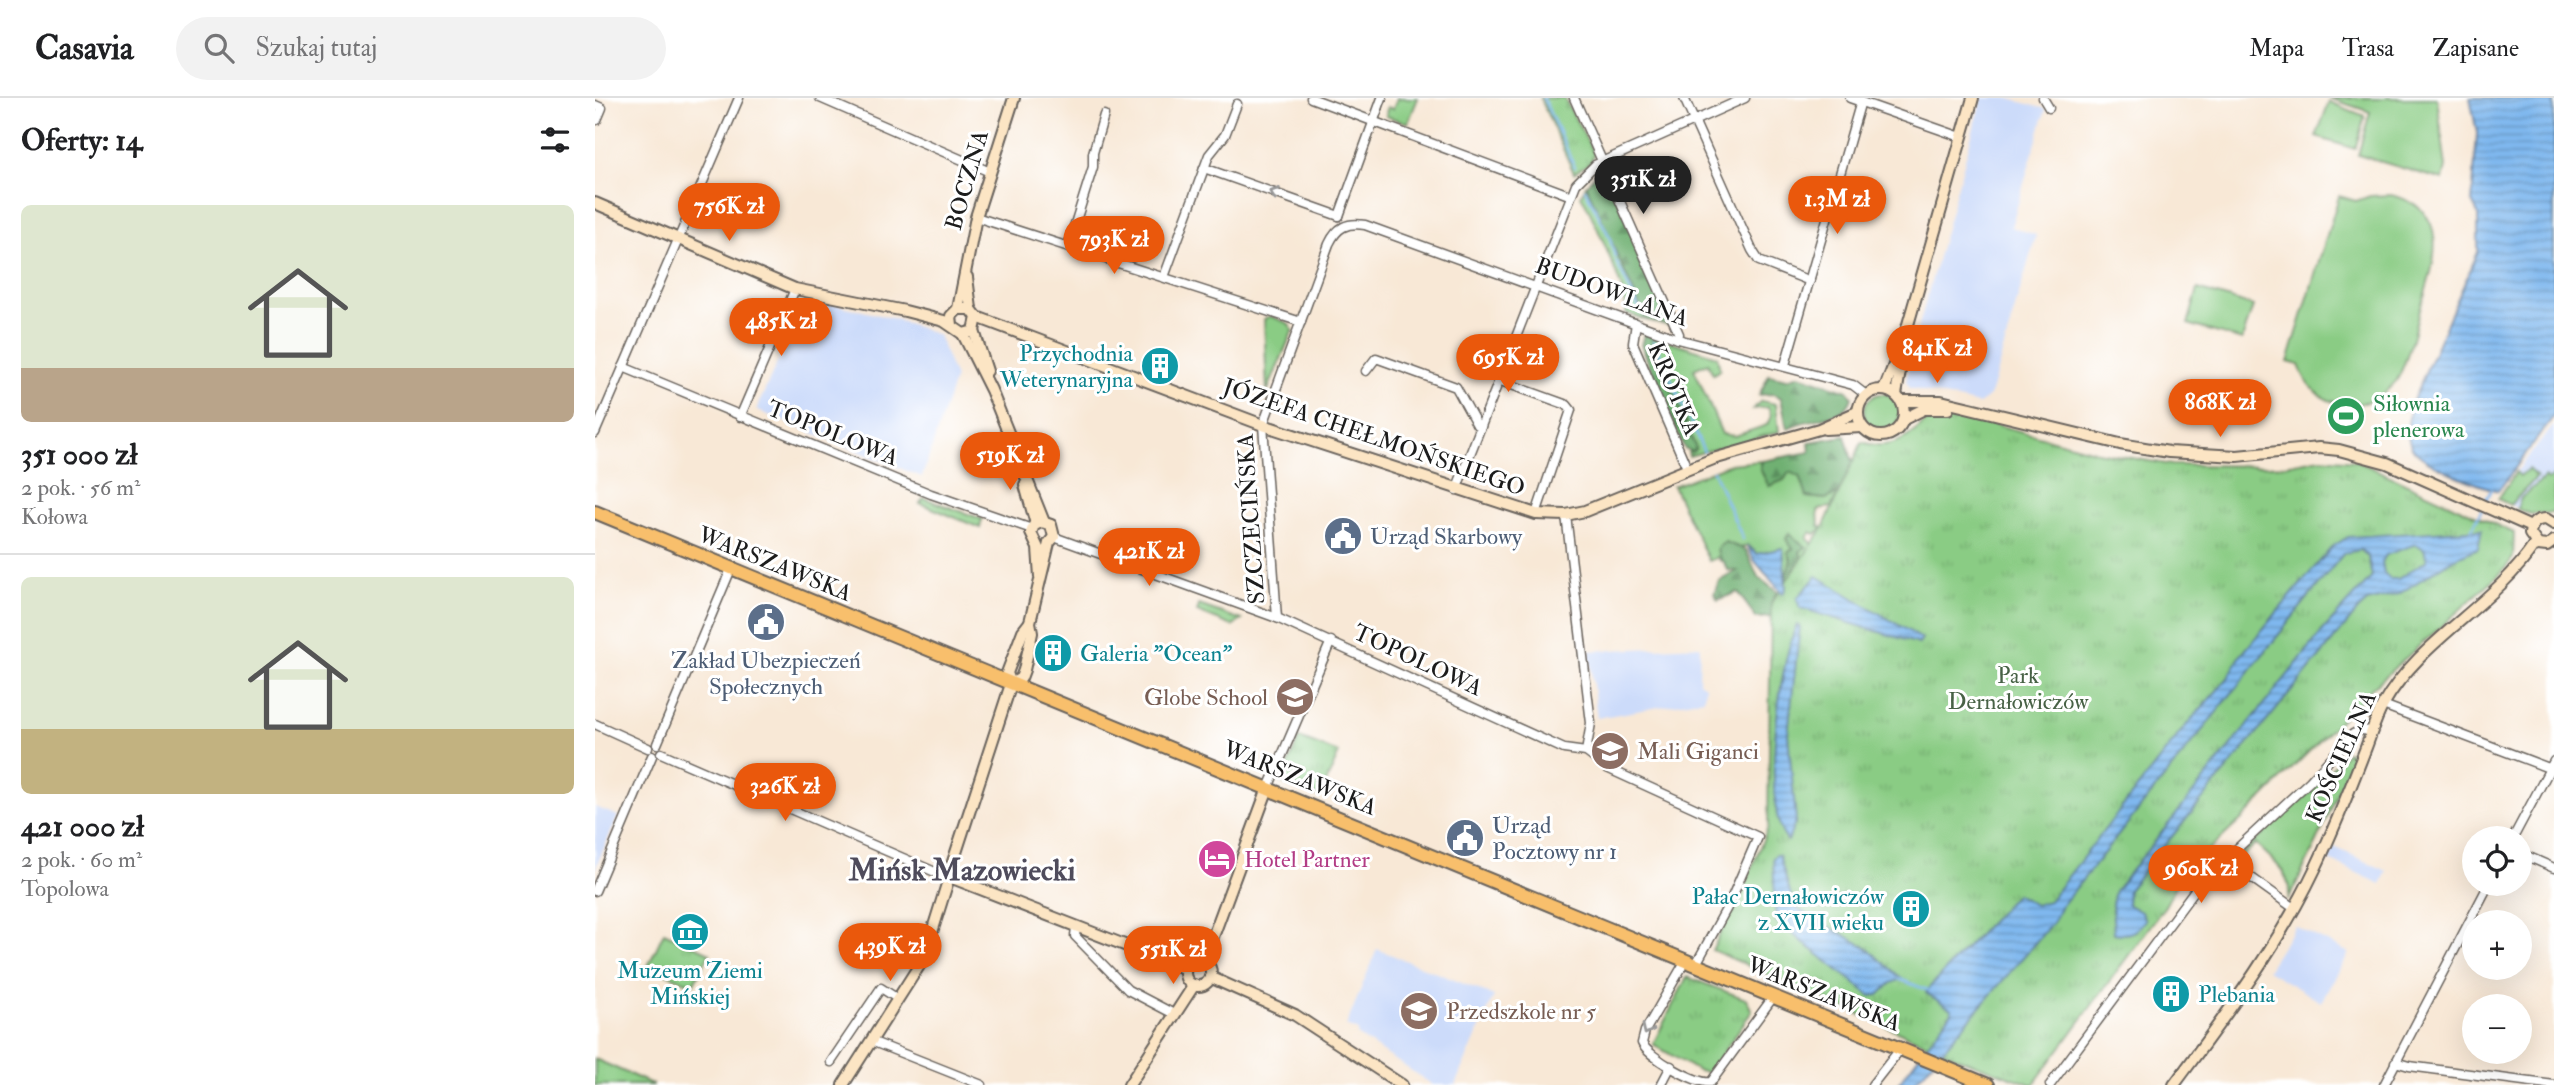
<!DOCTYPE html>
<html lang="pl">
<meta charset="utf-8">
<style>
:root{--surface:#fff;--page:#f2f2f2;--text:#202124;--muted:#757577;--line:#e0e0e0;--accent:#ea580c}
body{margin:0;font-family:"IM FELL Double Pica",serif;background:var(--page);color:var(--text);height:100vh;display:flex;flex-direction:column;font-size:26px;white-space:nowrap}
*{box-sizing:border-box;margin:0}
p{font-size:23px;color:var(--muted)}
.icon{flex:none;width:38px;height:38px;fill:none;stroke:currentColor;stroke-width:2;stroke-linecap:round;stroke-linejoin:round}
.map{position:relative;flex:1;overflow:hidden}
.panel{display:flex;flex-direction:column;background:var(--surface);width:595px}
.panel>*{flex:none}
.buttons{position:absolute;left:1867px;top:728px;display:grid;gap:14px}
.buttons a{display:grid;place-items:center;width:70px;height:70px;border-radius:50%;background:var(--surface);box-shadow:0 7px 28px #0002;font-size:35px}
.price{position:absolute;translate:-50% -60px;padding:0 16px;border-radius:24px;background:var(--accent);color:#fff;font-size:23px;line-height:46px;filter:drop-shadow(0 2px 4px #0008)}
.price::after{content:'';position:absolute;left:50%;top:42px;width:21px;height:16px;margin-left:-10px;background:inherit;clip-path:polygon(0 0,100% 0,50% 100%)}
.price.active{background:#222;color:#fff}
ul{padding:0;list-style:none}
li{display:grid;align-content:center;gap:14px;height:371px;padding:0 21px}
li+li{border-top:2px solid var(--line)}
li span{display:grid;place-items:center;height:217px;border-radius:10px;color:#555}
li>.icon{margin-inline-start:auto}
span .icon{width:126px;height:126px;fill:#fffc;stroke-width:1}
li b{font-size:30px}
h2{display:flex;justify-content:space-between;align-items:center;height:84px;padding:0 21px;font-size:30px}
header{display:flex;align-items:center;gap:42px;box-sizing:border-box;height:98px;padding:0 35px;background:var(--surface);border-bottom:2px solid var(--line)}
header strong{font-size:33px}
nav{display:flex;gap:38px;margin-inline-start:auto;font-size:24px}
.search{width:490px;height:63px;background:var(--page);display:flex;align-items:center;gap:18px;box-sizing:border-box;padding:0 24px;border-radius:38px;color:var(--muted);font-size:26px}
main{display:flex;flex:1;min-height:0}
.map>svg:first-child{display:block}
.built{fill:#ccdbfa}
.grass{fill:#8acc84;stroke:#537450;stroke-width:2;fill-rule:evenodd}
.forest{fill:url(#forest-firs);stroke:#466647;stroke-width:2}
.park{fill:url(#park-tufts);stroke:#537450;stroke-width:2}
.water{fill:url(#water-rules);stroke:#4e6a86;stroke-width:2;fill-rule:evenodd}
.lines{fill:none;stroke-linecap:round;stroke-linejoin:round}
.stream{stroke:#7fb8ef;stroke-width:2.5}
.street-casing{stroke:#69635d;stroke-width:11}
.secondary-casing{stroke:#69635d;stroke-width:14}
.primary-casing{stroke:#69635d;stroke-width:16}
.street{stroke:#fff;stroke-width:8}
.secondary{stroke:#fce5c4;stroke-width:10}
.primary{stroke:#f8bf6c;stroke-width:12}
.oneway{stroke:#999}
.labels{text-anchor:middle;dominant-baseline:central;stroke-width:6;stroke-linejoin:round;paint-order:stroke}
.street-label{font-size:23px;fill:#1c1c1c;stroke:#fff}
.culture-label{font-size:23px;fill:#0d838f;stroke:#fff;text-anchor:end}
.leisure-label{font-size:23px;fill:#27864d;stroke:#fff;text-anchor:start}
.service-label{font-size:23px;fill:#4e5e75;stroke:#fff;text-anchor:start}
.park-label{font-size:23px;fill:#486246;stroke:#fff}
.education-label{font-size:23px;fill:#785e54;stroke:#fff;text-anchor:start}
.hotel-label{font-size:23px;fill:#b23c85;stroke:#fff;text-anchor:start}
.district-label{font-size:30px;font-weight:bold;fill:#4f4c5c;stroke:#fff}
</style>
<header>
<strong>Casavia</strong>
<div class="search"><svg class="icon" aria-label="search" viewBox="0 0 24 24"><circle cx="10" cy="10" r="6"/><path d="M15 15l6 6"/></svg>Szukaj tutaj</div>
<nav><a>Mapa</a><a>Trasa</a><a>Zapisane</a></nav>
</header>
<main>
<section class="panel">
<h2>Oferty: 14<svg class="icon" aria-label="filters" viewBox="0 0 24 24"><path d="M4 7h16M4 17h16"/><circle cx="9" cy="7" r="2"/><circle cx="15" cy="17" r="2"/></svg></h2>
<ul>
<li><span style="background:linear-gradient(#dfe7d0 75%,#b9a48a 0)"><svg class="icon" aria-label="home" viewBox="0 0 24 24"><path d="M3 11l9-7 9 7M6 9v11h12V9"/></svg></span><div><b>351 000 zł</b><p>2 pok. · 56 m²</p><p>Kołowa</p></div></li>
<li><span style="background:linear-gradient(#dfe7d0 70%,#c2b280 0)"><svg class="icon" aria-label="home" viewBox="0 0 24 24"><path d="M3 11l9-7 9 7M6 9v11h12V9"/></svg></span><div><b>421 000 zł</b><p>2 pok. · 60 m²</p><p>Topolowa</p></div></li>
</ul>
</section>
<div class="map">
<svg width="1959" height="987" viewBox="0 0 1959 987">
<defs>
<pattern id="forest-firs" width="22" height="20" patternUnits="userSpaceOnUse" patternTransform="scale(1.75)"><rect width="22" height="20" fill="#6fb072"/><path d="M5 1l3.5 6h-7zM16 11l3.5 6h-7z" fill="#5a8e5d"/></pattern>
<pattern id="park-tufts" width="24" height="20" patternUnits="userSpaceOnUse" patternTransform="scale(1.75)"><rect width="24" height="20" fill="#8acc84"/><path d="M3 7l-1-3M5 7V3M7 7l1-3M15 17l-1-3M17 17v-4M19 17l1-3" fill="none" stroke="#76af71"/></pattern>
<pattern id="water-rules" width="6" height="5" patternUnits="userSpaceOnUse" patternTransform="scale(1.75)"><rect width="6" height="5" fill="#7fb8ef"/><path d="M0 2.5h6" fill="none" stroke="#6795c1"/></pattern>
</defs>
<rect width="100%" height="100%" fill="#fff"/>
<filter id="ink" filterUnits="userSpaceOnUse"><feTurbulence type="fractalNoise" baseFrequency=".0143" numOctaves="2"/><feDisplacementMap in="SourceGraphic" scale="14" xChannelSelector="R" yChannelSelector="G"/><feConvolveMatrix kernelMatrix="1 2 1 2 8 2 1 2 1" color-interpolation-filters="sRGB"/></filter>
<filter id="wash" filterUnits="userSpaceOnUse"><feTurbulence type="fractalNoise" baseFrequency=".00686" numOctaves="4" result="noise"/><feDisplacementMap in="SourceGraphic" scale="28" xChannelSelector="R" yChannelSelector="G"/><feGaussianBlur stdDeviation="1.57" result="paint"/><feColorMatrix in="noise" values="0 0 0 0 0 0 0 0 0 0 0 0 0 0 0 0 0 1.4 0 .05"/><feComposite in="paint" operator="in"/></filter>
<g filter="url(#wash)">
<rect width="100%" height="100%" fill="#f8e8d6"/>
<g class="built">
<polygon points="1387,0 1412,0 1451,11 1416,129 1441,137 1395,298 1383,306 1315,290 1311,284 1315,260"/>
<polygon points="215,204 238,206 301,221 343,237 360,280 327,379 161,312 207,210"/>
<polygon points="1959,327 1959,415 1932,415 1903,401 1921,374"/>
<polygon points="1105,548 1104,584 1110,588 1109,601 1002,620 994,553"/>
<polygon points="0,709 23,718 0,771"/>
<polygon points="1739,749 1792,773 1786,786 1734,762"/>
<polygon points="1700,828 1754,855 1726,904 1672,872"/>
<polygon points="782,851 899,898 860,987 838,987 762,937 763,933 751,928"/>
</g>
<g class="grass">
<polygon points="802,0 823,0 813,25 791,18 792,9 798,11"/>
<polygon points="1734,0 1842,0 1851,69 1848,82 1763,57 1775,14"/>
<polygon points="1734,4 1770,18 1760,51 1721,39"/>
<path d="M991 87 1051 222 1031 215C1034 197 996 115 986 97Z"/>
<path d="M1796 97C1861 112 1838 170 1824 214 1818 237 1813 261 1802 282 1773 319 1719 314 1704 267L1693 264 1744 98 1761 103 1775 98Z"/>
<polygon points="1603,191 1658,208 1647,242 1593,226"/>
<polygon points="675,218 693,225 698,232 672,294 669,221"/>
<polygon points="1055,237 1122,258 1125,272 1118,276 1113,265 1099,271 1127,336 1140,338 1172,327 1176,318 1173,309 1158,311 1166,303 1181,306 1184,334 1094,358 1093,354 1101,351 1099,346"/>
<circle cx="1287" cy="314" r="18"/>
<path d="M1167 363 1165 371 1174 388 1189 382 1194 374 1205 378 1213 399 1230 401 1243 396 1236 409 1223 412 1224 428 1228 430 1220 436 1216 434 1212 440 1217 445 1218 451 1196 493 1189 486 1188 450 1162 456 1153 447 1114 463 1078 388 1135 366ZM1194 436 1211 449 1205 453 1207 466 1199 469 1196 475 1200 483 1193 487 1191 479 1196 461 1193 455 1198 451 1197 445 1191 441Z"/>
<polygon points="1933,371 1942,379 1915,407 1903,401 1921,374 1925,378"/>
<polygon points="1959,378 1959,415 1935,416 1922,411 1926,400 1950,379 1953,382"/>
<polygon points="329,400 387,421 385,430 325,405"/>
<polygon points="604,507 647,522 637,528 602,514"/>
<path d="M1752 654 1759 657 1722 744 1693 802C1699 777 1677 761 1661 746L1643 762 1641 760 1719 690Z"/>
<polygon points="0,961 59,987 0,987"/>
</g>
<g class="forest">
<polygon points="1003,73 1006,78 1012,76 1075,228 1051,222 991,87"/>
<polygon points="1049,236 1055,237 1101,351 1097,354 1089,350 1046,247"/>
<path d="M1174 277 1192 281 1204 277 1253 293 1257 299C1252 324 1210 318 1192 331L1186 300 1179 296 1164 297Z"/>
<polygon points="1250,338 1258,365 1243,396 1230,401 1212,399 1205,378 1194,374 1189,382 1174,388 1165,371 1167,363 1215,354 1214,344"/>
<polygon points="1194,436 1211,449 1205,453 1207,467 1199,469 1196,474 1199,479 1193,487 1191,479 1196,461 1193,454 1198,451 1191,441"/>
<polygon points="1130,444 1151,452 1163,479 1182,494 1176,505 1176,519 1161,520 1143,494 1123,502 1119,496 1124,483 1142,473 1132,472 1129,464 1124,462 1122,450"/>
</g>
<g class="park">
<polygon points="945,0 969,0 999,55 997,63 979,75"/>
<path d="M1336 318 1376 320 1503 354 1577 367 1684 368 1726 360 1762 363 1919 435 1918 460 1907 474 1776 591 1647 721 1587 777 1570 808 1438 987 1366 961 1117 852 1149 789 1173 729 1176 505 1227 432 1267 344C1295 354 1317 339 1336 318Z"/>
<polygon points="704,640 744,655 725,699 686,684"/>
<polygon points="69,834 115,855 98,887 53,868"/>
<polygon points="1092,879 1151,901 1157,913 1114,975 1103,973 1058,946"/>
</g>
<g class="water">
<path d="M1875 0H1959V318L1903 393C1883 387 1830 367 1818 351 1809 338 1814 321 1816 307L1883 154V116L1877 104 1882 35Z"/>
<path d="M1887 431 1883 450 1856 462 1804 496 1772 504 1764 511 1533 792 1532 806 1546 814 1550 822C1541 834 1535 838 1519 835L1517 806 1520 793 1731 529 1777 479 1773 459 1766 452 1749 455 1465 810 1459 823 1329 974 1316 987H1302L1357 914 1356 911 1331 895 1332 892 1421 796 1440 807 1454 803 1589 630 1633 580 1646 557 1737 449 1753 439ZM1821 446 1829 451 1832 462 1803 481H1795L1789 475 1787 464 1791 457Z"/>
<polygon points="1152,447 1162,456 1188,450 1191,490 1188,496 1159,462"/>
<polygon points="1222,478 1327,541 1324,546 1205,510 1202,500"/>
<path d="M1202 527 1205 528 1193 636 1201 722 1193 743C1165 716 1184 562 1202 527Z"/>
<polygon points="1181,757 1184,757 1199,807 1204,812 1271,849 1307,881 1296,885 1284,897 1276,898 1181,823 1178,760"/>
</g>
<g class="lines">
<g class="stream">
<polyline points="948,0 980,69"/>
<polyline points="990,91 1014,138 1020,159"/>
<polyline points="1021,163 1046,215"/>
<polyline points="1059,243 1109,354"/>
<polyline points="1118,373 1148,441"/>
<polyline points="1890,404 1896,391"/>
<polyline points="1877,431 1887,410"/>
<polyline points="1304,881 1332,892"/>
</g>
</g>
</g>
<g filter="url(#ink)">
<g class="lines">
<defs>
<g id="street">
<polyline points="225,0 395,74"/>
<polyline points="716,0 974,97"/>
<polyline points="979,0 1084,236 1083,241"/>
<polyline points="1089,0 1157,152 1164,163 1215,183"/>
<polyline points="1255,0 1366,39"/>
<polyline points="1448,0 1454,10"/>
<polyline points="0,7 7,10 2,22"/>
<polyline points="609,70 744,118"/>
<polyline points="744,118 787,0"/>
<polyline points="381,119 706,224"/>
<polyline points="473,148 498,69 498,55 509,17"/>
<polyline points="569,179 614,57 630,37 642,6"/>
<polyline points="1041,225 1038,245 1092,370"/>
<polyline points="1190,267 1266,3"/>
<polyline points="28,269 336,396 437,431"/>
<polyline points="771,273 781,260 861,289 882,327 886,329"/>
<polyline points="903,282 972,307 976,312 941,416"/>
<polyline points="145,319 200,191"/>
<polyline points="0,335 144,0"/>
<polyline points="861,392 981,86 1000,67 1150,0"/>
<polyline points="971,417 996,625 991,654"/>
<polyline points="459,439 682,520 969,651 991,654 1012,670 1163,739 1134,806 1101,866"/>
<path d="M682 520 668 327 734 146C742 129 752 124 770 127L1083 241 1258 287 1271 297"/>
<polyline points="1788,607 1959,672"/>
<polyline points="0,626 53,650"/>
<polyline points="62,646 136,471"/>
<polyline points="66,655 347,777"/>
<polyline points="673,690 736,543"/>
<polyline points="1918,740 1959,663"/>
<polyline points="1925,755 1959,770"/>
<polyline points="1629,760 1700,811"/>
<polyline points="0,793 57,658"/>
<polyline points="481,829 480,838 533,892 579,916"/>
<path d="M1091 862 1050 933 1047 945C1053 959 1102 987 1116 984L1179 898"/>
<polyline points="276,943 387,987"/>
<polyline points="236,964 286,890 303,901"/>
<polyline points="1800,964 1814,968 1959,987"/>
<polyline points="1066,987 1076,968"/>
<polyline points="1277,987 1306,950"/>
<polyline points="1455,987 1605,785 1715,683 1758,636 1766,632 1777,633"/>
<polyline points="1789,987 1894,786"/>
</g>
<g id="secondary">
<polyline points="0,105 200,191 310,213 349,223 368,236 379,233 382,219 376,211 363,211 356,218 357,227"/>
<polyline points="372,179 376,211"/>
<polyline points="363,211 381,119 419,0"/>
<polyline points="382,219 668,327 941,416 971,417 990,413 1118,361 1224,331 1262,314"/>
<polyline points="379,233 392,273"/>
<polyline points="368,236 396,292 449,424"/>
<circle cx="1286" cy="315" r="23"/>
<polyline points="1289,292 1308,244 1378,0"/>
<polyline points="1301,297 1307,261"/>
<polyline points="1307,303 1346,303 1525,346 1574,354 1642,358 1724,350 1744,352 1792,365 1936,429"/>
<polyline points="1309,321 1329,311 1353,311"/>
<polyline points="1230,331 1267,329"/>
<polyline points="430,387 441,426"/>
<path d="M1959 426 1951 421C1941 421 1936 426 1935 436L1943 447 1952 448 1959 443"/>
<polyline points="416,586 426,580 429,572 437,535 435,524 454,445 459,439 456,427 447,424 439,427 436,435 443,450 445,479"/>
<polyline points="416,586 412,575 428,533 435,524"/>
<polyline points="355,773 416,586"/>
<polyline points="360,781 591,871"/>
<circle cx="603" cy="875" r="13"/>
<polyline points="609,863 673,690"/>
<polyline points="615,879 700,917 807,987"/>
<polyline points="248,987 329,860 352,786"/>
<polyline points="534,987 599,887"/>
<path d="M1579 987C1630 918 1684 847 1721 769 1739 731 1755 691 1770 652 1776 637 1780 621 1788 607 1824 542 1900 507 1940 446"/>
</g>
<polyline id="primary" points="0,414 1393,987"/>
</defs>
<use href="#street" class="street-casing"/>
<use href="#secondary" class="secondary-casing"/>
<use href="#primary" class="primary-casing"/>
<use href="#street" class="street"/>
<use href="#secondary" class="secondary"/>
<use href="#primary" class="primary"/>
</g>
<defs><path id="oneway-chevron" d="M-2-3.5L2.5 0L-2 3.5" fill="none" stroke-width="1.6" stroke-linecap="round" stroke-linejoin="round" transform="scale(1.75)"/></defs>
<g class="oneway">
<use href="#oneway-chevron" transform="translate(679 95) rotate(-160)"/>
<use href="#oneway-chevron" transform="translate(1052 932) rotate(115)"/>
</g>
</g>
<defs>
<symbol id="building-disc" viewBox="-11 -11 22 22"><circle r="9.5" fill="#0f9aa8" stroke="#fff"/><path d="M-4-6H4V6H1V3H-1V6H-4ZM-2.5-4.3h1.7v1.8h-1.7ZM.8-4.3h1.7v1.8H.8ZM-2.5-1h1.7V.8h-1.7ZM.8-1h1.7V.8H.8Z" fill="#fff"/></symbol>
<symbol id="stadium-disc" viewBox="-11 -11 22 22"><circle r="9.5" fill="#2e9e5b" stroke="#fff"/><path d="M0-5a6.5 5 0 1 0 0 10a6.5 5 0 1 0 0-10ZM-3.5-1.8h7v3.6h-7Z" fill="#fff"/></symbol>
<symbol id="civic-disc" viewBox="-11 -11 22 22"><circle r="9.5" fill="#5c6f8a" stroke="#fff"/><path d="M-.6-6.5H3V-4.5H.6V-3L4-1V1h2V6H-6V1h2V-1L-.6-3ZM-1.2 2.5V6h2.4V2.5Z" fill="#fff"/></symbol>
<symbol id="school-disc" viewBox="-11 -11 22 22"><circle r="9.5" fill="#8d6e63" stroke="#fff"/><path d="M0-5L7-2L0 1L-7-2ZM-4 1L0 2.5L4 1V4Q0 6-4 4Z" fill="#fff"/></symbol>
<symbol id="hotel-disc" viewBox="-11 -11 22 22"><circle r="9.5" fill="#d1479c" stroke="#fff"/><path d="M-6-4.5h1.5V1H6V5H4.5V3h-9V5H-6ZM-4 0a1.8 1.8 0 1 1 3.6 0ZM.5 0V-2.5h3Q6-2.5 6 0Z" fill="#fff"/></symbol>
<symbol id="museum-disc" viewBox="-11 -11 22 22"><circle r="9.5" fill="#0f9aa8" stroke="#fff"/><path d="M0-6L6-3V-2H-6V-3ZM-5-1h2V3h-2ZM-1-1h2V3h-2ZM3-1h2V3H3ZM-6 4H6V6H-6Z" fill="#fff"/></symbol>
</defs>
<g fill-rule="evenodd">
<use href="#building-disc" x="543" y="246" width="44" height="44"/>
<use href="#stadium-disc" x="1729" y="296" width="44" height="44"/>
<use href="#civic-disc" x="726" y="416" width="44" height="44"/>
<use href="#civic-disc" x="149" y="502" width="44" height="44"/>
<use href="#building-disc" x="436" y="533" width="44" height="44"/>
<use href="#school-disc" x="678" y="577" width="44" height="44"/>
<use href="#school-disc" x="993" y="631" width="44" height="44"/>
<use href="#civic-disc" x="848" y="718" width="44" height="44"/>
<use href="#hotel-disc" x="600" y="739" width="44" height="44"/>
<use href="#building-disc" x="1294" y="789" width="44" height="44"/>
<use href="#museum-disc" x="73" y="812" width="44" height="44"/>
<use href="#building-disc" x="1554" y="874" width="44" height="44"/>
<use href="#school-disc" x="802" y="891" width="44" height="44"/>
</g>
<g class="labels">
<g class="street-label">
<text transform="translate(372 82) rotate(-74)">BOCZNA</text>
<text transform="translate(1017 194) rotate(20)">BUDOWLANA</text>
<text transform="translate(1079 291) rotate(67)">KRÓTKA</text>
<text transform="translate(238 335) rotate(22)">TOPOLOWA</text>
<text transform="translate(779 339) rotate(19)">JÓZEFA CHEŁMOŃSKIEGO</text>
<text transform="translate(656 421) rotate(-94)">SZCZECIŃSKA</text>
<text transform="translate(180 466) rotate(22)">WARSZAWSKA</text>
<text transform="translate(823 562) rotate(25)">TOPOLOWA</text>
<text transform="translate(1746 659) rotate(-66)">KOŚCIELNA</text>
<text transform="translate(705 680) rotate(22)">WARSZAWSKA</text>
<text transform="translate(1229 896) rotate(22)">WARSZAWSKA</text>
</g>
<g class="culture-label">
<text x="538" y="255">Przychodnia<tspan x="538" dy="26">Weterynaryjna</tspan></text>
<text x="485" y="555" text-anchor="start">Galeria "Ocean"</text>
<text x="1289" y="798">Pałac Dernałowiczów<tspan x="1289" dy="26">z XVII wieku</tspan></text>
<text x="95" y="872" text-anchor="middle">Muzeum Ziemi<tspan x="95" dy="26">Mińskiej</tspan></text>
<text x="1603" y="896" text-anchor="start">Plebania</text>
</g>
<g class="leisure-label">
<text x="1778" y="305">Siłownia<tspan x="1778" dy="26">plenerowa</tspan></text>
</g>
<g class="service-label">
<text x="775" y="438">Urząd Skarbowy</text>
<text x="171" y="562" text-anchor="middle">Zakład Ubezpieczeń<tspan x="171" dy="26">Społecznych</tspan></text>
<text x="897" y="727">Urząd<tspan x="897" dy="26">Pocztowy nr 1</tspan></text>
</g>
<g class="park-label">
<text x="1423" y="577">Park<tspan x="1423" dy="26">Dernałowiczów</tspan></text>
</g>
<g class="education-label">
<text x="673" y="599" text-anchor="end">Globe School</text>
<text x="1042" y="653">Mali Giganci</text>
<text x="851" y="913">Przedszkole nr 5</text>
</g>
<g class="hotel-label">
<text x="649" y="761">Hotel Partner</text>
</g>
<g class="district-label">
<text x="367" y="772">Mińsk Mazowiecki</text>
</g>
</g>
</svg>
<div class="buttons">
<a><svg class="icon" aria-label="locate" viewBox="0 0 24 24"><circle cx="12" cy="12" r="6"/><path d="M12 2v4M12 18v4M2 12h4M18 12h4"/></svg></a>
<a>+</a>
<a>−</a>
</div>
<b class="price active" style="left:1048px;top:118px">351K zł</b>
<b class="price" style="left:1242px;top:138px">1.3M zł</b>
<b class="price" style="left:134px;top:145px">756K zł</b>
<b class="price" style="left:519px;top:178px">793K zł</b>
<b class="price" style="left:186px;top:260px">485K zł</b>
<b class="price" style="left:1342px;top:287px">841K zł</b>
<b class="price" style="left:913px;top:296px">695K zł</b>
<b class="price" style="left:1625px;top:341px">868K zł</b>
<b class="price" style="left:415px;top:394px">519K zł</b>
<b class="price" style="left:554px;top:490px">421K zł</b>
<b class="price" style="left:190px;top:725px">326K zł</b>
<b class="price" style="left:1606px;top:807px">960K zł</b>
<b class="price" style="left:295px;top:885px">439K zł</b>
<b class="price" style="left:578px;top:888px">551K zł</b>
</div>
</main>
